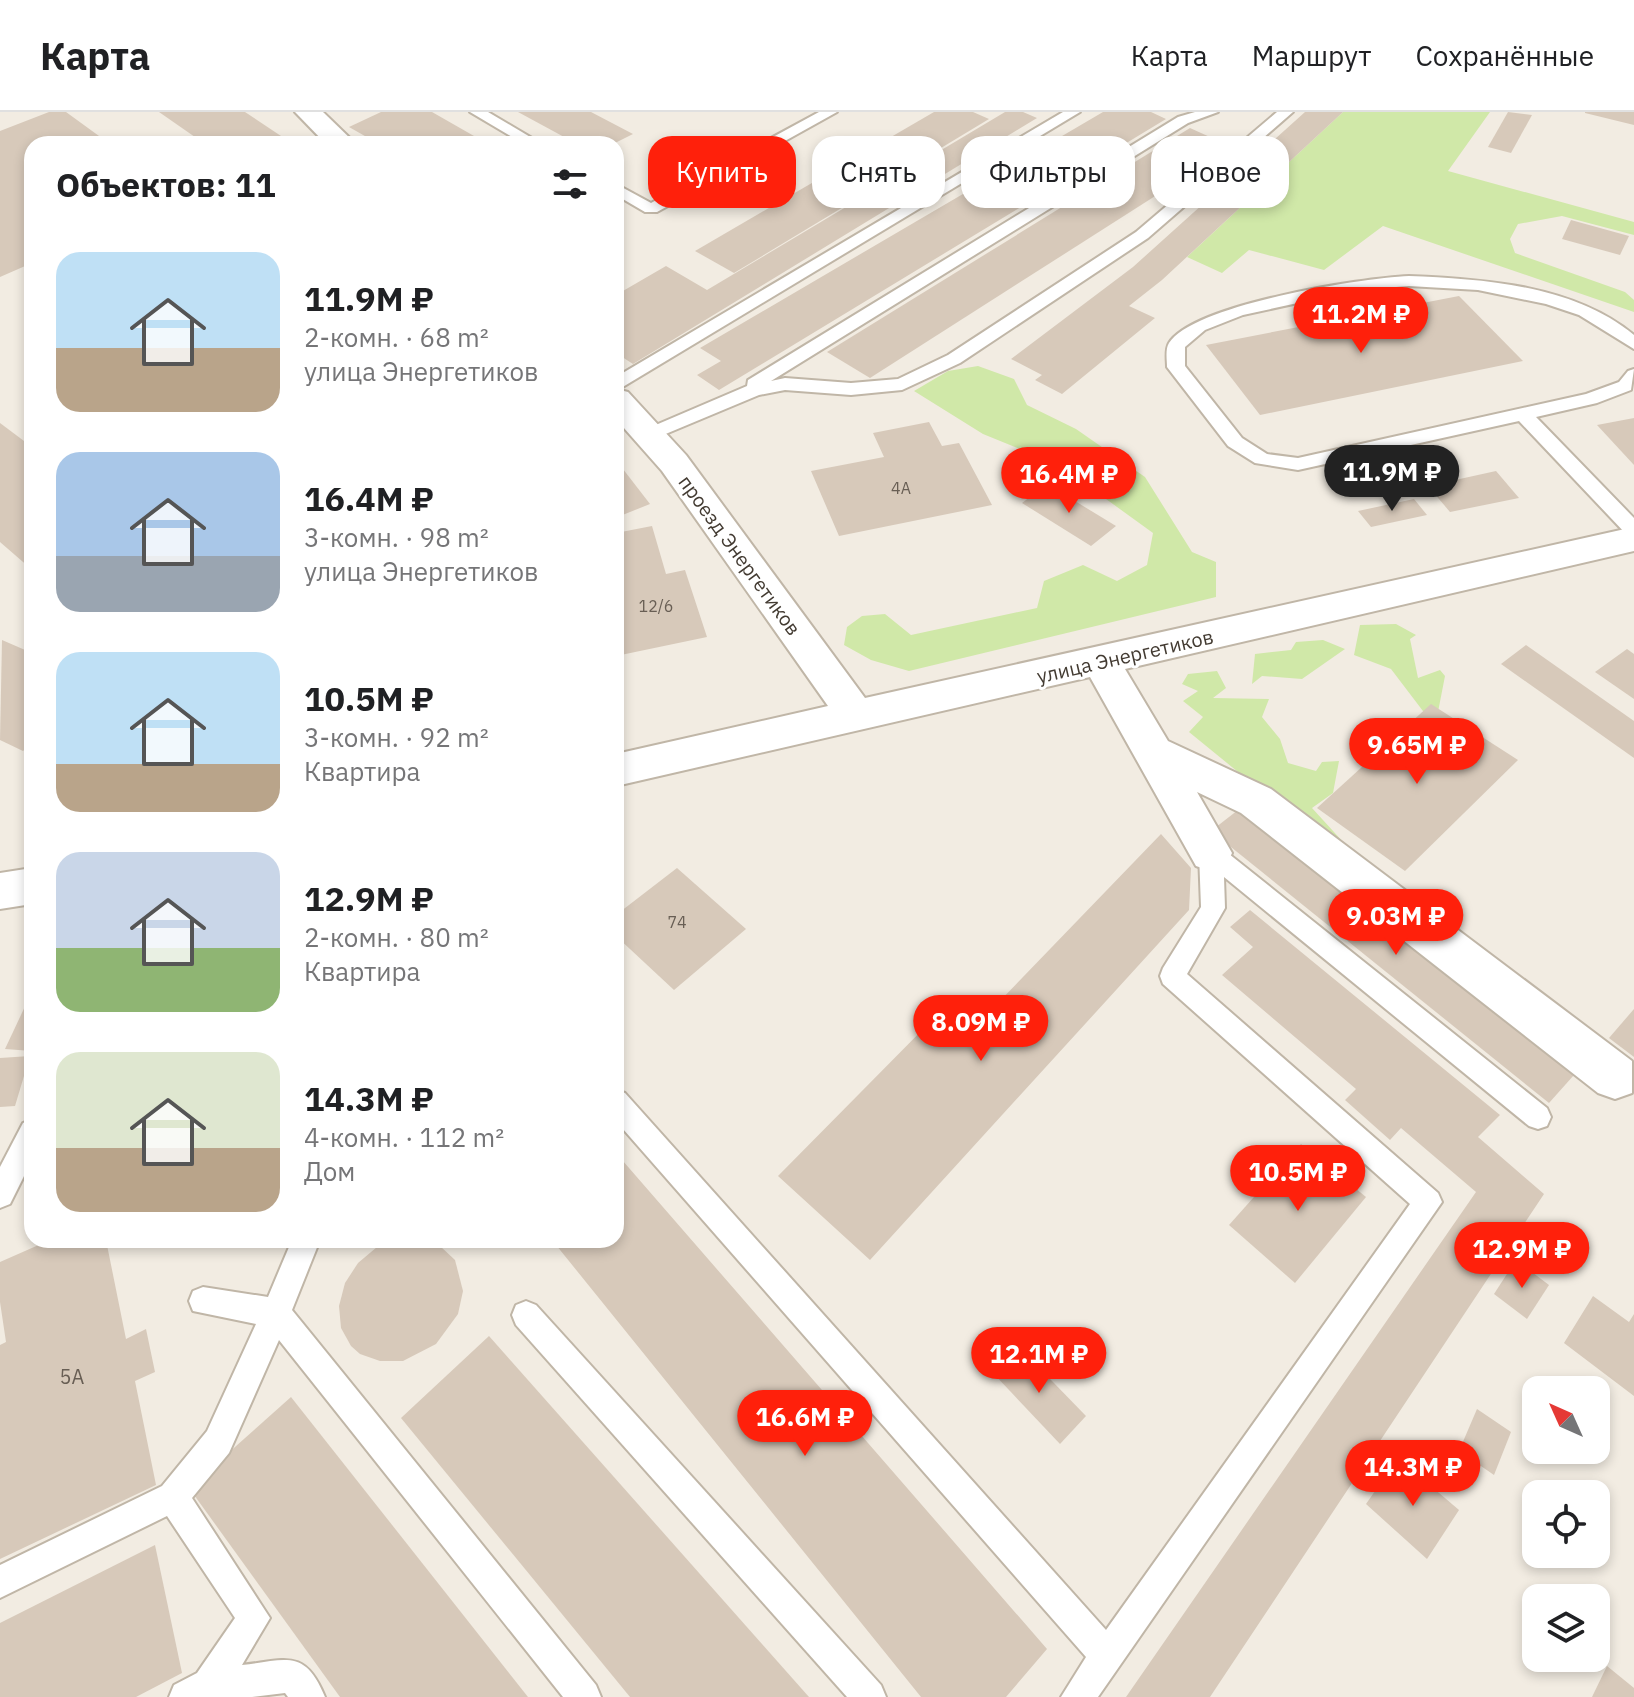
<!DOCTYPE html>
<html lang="ru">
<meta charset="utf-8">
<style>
:root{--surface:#fff;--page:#f6f6f6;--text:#202124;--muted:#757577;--line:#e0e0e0;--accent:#ff200b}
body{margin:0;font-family:"IBM Plex Sans",sans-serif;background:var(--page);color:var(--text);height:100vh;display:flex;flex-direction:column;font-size:30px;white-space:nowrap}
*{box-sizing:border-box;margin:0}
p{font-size:26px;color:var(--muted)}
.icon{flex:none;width:44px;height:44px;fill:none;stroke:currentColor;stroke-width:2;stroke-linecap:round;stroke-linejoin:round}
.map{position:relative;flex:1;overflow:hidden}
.side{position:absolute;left:24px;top:24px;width:600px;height:1112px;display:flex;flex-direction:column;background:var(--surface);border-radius:24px;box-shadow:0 4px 12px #0003}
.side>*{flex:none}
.top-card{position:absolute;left:648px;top:24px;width:760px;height:72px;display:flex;gap:16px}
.needle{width:52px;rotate:315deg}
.controls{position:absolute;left:1522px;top:1264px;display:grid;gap:16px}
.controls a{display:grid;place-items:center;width:88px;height:88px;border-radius:16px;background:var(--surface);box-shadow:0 4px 12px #0003;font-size:40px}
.price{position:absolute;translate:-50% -68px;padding:0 18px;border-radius:28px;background:var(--accent);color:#fff;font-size:26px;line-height:52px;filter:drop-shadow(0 2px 4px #0008)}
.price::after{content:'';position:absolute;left:50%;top:48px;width:24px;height:18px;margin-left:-12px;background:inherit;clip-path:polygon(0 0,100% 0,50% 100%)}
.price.on{background:#222;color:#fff}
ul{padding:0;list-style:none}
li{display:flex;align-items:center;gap:24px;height:200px;padding:0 32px}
li span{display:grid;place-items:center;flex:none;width:224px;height:160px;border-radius:24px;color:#555}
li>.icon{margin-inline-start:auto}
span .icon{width:96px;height:96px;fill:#fffc;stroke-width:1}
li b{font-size:34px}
h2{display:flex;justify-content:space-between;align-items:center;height:96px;padding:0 32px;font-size:34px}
.tag{padding:0 28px;border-radius:24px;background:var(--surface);box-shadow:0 4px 12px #0003;font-size:28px;line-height:72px}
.tag.on{background:var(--accent);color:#fff}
header{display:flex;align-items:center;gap:48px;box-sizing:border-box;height:112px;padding:0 40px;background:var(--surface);border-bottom:2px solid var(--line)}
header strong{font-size:38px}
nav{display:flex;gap:44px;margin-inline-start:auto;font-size:28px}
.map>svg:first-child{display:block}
.green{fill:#d0e8a8}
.building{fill:#d7c9ba}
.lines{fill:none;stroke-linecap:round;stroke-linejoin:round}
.lane-casing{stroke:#c0b6a7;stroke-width:4}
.street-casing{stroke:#c0b6a7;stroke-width:4}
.lane{fill:#fff;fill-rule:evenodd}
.street{fill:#fff;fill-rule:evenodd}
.labels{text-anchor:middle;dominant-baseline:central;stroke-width:6;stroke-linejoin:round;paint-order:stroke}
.number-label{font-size:16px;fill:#685e54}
.street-label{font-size:20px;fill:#433b32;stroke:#fff}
.near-number-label{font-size:20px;fill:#685e54}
</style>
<header>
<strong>Карта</strong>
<nav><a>Карта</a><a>Маршрут</a><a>Сохранённые</a></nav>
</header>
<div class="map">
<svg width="1634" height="1585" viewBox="0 0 1634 1585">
<rect width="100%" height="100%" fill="#f2ece2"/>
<g class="green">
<polygon points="1343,0 1490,0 1448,59 1634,110 1634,123 1562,104 1518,112 1510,127 1515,141 1625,180 1634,188 1634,200 1383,114 1324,158 1249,138 1222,161 1187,145"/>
<polygon points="978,254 1014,267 1027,293 1076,317 1145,365 1192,440 1216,450 1216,485 909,559 871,548 844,533 847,515 862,504 885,502 911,523 1037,496 1044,469 1083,453 1117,469 1147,453 1153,421 1059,353 983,322 914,279 948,259"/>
<polygon points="1396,512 1416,523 1410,527 1418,566 1440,558 1445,564 1437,605 1426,603 1391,557 1354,543 1360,513"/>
<polygon points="1323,528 1345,537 1302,567 1262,564 1252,572 1255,542 1291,538 1296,530"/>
<polygon points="1217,559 1226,576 1213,586 1269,587 1262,605 1280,627 1288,651 1316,659 1322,650 1339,649 1333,681 1312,696 1344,731 1330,735 1189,620 1203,605 1183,589 1198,579 1182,572 1188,562"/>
</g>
<g class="building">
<polygon points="49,0 66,0 110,32 32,32 32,151 0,165 0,19"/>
<polygon points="159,0 245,0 293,32 205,32"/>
<polygon points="381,0 432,0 488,32 379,32 349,15"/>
<polygon points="518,0 591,0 633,22 613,32 577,32"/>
<polygon points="934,0 973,0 989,7 734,161 695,139"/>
<polygon points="1005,0 1023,0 1037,6 633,252 616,241 616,183 666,154 707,178"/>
<polygon points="1103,0 1151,0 1166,7 719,278 697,263 721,249 700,236"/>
<polygon points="1305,0 1343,0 1162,168 1129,194 1155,206 1062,282 1035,268 1042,263 1011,247 1133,155"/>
<polygon points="1508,0 1532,3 1511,41 1488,35"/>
<polygon points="1585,0 1634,0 1634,13 1585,1"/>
<polygon points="1190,16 1232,35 870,266 827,240"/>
<polygon points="1571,108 1629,124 1620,143 1562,127"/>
<polygon points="1459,184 1523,249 1260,303 1206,233"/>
<polygon points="1634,306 1634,353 1597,313"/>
<polygon points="929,310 942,334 959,331 992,393 839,424 811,359 884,345 873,321"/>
<polygon points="0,311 32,335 30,456 0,430"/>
<polygon points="616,348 650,392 620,404 616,399"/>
<polygon points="1496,359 1519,386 1450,400 1428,374"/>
<polygon points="1047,372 1116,414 1091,434 1022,391"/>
<polygon points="1414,387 1427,403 1371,415 1358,399"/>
<polygon points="652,414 666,462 685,458 707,525 616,544 616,421"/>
<polygon points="2,528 32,541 32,631 23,639 0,628"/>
<polygon points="1526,533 1634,609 1634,646 1501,552"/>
<polygon points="1627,537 1634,542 1634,587 1595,560"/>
<polygon points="1431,592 1518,648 1405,759 1317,696"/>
<polygon points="1238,698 1574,963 1549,991 1211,719"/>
<polygon points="1161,722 1191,756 1189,798 870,1148 778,1064 941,899 969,921"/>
<polygon points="677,756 746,817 674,878 616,824 616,803"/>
<polygon points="1250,798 1500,1003 1478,1025 1544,1082 1210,1585 1126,1585 1476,1080 1401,1016 1390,1028 1345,988 1356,977 1222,863 1253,835 1230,815"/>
<polygon points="28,888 32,888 32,939 5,937"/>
<polygon points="1634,897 1634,945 1609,926"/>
<polygon points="30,944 15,994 0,995 0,946"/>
<polygon points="1301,1032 1366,1085 1295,1171 1229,1113"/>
<polygon points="616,1041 1047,1537 1006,1585 921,1585 552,1128 616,1128"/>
<polygon points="50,1128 106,1128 126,1227 146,1217 155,1260 135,1269 156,1373 0,1447 0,1233 6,1230 0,1190 0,1150"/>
<polygon points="395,1128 426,1128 440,1134 455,1148 463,1179 458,1202 436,1232 403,1249 380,1249 360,1242 351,1234 341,1216 339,1194 345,1171 358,1151 377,1135"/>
<polygon points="1516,1148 1549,1173 1527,1207 1494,1182"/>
<polygon points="1593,1184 1629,1210 1634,1202 1634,1284 1564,1231"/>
<polygon points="489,1224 809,1585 630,1585 401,1306"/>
<polygon points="1018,1234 1086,1304 1060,1332 992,1260"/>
<polygon points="291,1285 528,1585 340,1585 189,1376"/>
<polygon points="1477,1297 1511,1320 1494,1363 1459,1339"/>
<polygon points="1398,1346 1459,1398 1427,1447 1366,1392"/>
<polygon points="155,1433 182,1561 136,1585 0,1585 0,1511"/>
<polygon points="1607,1554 1634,1576 1634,1585 1592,1585"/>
</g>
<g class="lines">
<defs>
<g id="lane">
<polygon points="470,0 488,0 542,32 524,32"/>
<polygon points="819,0 837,0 657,100 645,100 616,83 616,72 651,91"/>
<polygon points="1063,0 1080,0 616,279 616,265"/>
<polygon points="1195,0 1218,0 1188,11 771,269 785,266 851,271 898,267 948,243 1136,120 1277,0 1293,0 1148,126 960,251 902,278 851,283 785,278 759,283 656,326 644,326 641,322 644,318 747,274 748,268 1178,5"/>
<path d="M1409 164C1484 167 1574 173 1634 223V237L1579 203 1546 192 1478 178 1409 174 1357 178 1243 203 1205 218 1185 235V254L1242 326 1267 342 1298 346 1586 282 1619 270 1628 259 1634 257 1631 278 1597 291 1536 305 1634 406V425L1627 423 1519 309 1298 358 1255 351 1228 334 1167 255C1167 248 1165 237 1169 231 1194 192 1362 166 1409 164Z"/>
<polygon points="1211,731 1219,734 1547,996 1551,1005 1547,1014 1538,1017 1529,1014 1224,765 1225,796 1187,862 1438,1081 1442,1090 1098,1585 1061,1585 1086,1545 616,1009 616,978 625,981 1106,1518 1410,1092 1163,872 1160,864 1163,856 1201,795 1199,741 1203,734"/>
<polygon points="32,1007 32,1048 10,1092 0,1096 0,1055 23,1011"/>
<path d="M292 1128H320L292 1198 596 1573 601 1585H563L279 1228 229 1341 192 1386 270 1506 242 1553C286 1548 305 1536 325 1585H288L285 1581 252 1585H169L174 1573 197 1561 235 1506 167 1404 0 1486V1453L162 1374 207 1319 256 1212 193 1199 189 1189 193 1179 203 1175 268 1185Z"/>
<polygon points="526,1189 536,1193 881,1573 886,1585 847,1585 516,1213 512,1203 516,1193"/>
</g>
<g id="street">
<polygon points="295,0 323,0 356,32 326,32"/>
<polygon points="616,277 628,280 686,343 865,586 1634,415 1634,439 1125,557 1168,629 1271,677 1632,949 1632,981 1615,987 1598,981 1241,701 1197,680 1232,741 1226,754 1211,759 1196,754 1090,565 616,674 616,642 828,594 662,359 616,307"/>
<polygon points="32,756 32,792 0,797 0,761"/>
</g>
</defs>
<use href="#lane" class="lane-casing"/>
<use href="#street" class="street-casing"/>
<use href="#lane" class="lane"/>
<use href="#street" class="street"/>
</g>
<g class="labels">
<g class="number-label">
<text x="901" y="376">4А</text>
<text x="656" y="494">12/6</text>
<text x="677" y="810">74</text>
</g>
<g class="street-label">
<text transform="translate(740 443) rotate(54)">проезд Энергетиков</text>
<text transform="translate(1125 544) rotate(-13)">улица Энергетиков</text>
</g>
<g class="near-number-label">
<text x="72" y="1264">5А</text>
</g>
</g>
</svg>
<div class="controls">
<a><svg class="needle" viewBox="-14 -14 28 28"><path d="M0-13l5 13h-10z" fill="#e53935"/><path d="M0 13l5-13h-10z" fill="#757577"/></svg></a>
<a><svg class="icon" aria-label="locate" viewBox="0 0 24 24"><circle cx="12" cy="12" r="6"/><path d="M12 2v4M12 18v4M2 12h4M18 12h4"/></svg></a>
<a><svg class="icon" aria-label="layers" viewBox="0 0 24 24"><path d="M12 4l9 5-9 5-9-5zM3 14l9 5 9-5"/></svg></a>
</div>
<b class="price" style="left:1361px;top:243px">11.2M ₽</b>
<b class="price on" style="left:1392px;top:401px">11.9M ₽</b>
<b class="price" style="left:1069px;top:403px">16.4M ₽</b>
<b class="price" style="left:1417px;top:674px">9.65M ₽</b>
<b class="price" style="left:1396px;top:845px">9.03M ₽</b>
<b class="price" style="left:981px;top:951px">8.09M ₽</b>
<b class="price" style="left:1298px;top:1101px">10.5M ₽</b>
<b class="price" style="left:1522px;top:1178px">12.9M ₽</b>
<b class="price" style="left:1039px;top:1283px">12.1M ₽</b>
<b class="price" style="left:805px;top:1346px">16.6M ₽</b>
<b class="price" style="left:1413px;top:1396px">14.3M ₽</b>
<div class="top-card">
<a class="tag on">Купить</a>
<a class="tag">Снять</a>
<a class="tag">Фильтры</a>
<a class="tag">Новое</a>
</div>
<section class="side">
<h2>Объектов: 11<svg class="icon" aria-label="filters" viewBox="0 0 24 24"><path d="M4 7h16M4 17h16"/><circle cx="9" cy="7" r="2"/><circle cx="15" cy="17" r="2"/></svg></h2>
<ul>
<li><span style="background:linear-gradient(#bfe0f5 60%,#b9a48a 0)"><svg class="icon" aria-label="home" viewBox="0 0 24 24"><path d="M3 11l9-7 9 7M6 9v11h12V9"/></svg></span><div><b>11.9M ₽</b><p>2-комн. · 68 m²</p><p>улица Энергетиков</p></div></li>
<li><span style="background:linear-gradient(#a9c7e8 65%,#9aa5b1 0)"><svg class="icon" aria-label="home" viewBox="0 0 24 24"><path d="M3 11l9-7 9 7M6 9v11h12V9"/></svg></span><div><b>16.4M ₽</b><p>3-комн. · 98 m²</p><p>улица Энергетиков</p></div></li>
<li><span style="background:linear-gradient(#bfe0f5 70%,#b9a48a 0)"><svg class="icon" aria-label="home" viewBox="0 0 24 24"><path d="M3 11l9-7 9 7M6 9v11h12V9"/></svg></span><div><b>10.5M ₽</b><p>3-комн. · 92 m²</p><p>Квартира</p></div></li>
<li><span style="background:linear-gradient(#c9d6e8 60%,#8fb573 0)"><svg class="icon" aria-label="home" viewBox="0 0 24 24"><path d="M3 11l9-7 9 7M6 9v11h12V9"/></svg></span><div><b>12.9M ₽</b><p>2-комн. · 80 m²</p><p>Квартира</p></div></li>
<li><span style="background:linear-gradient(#dfe7d0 60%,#b9a48a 0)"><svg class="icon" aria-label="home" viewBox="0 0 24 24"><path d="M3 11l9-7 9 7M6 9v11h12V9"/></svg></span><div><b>14.3M ₽</b><p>4-комн. · 112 m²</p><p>Дом</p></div></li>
</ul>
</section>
</div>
